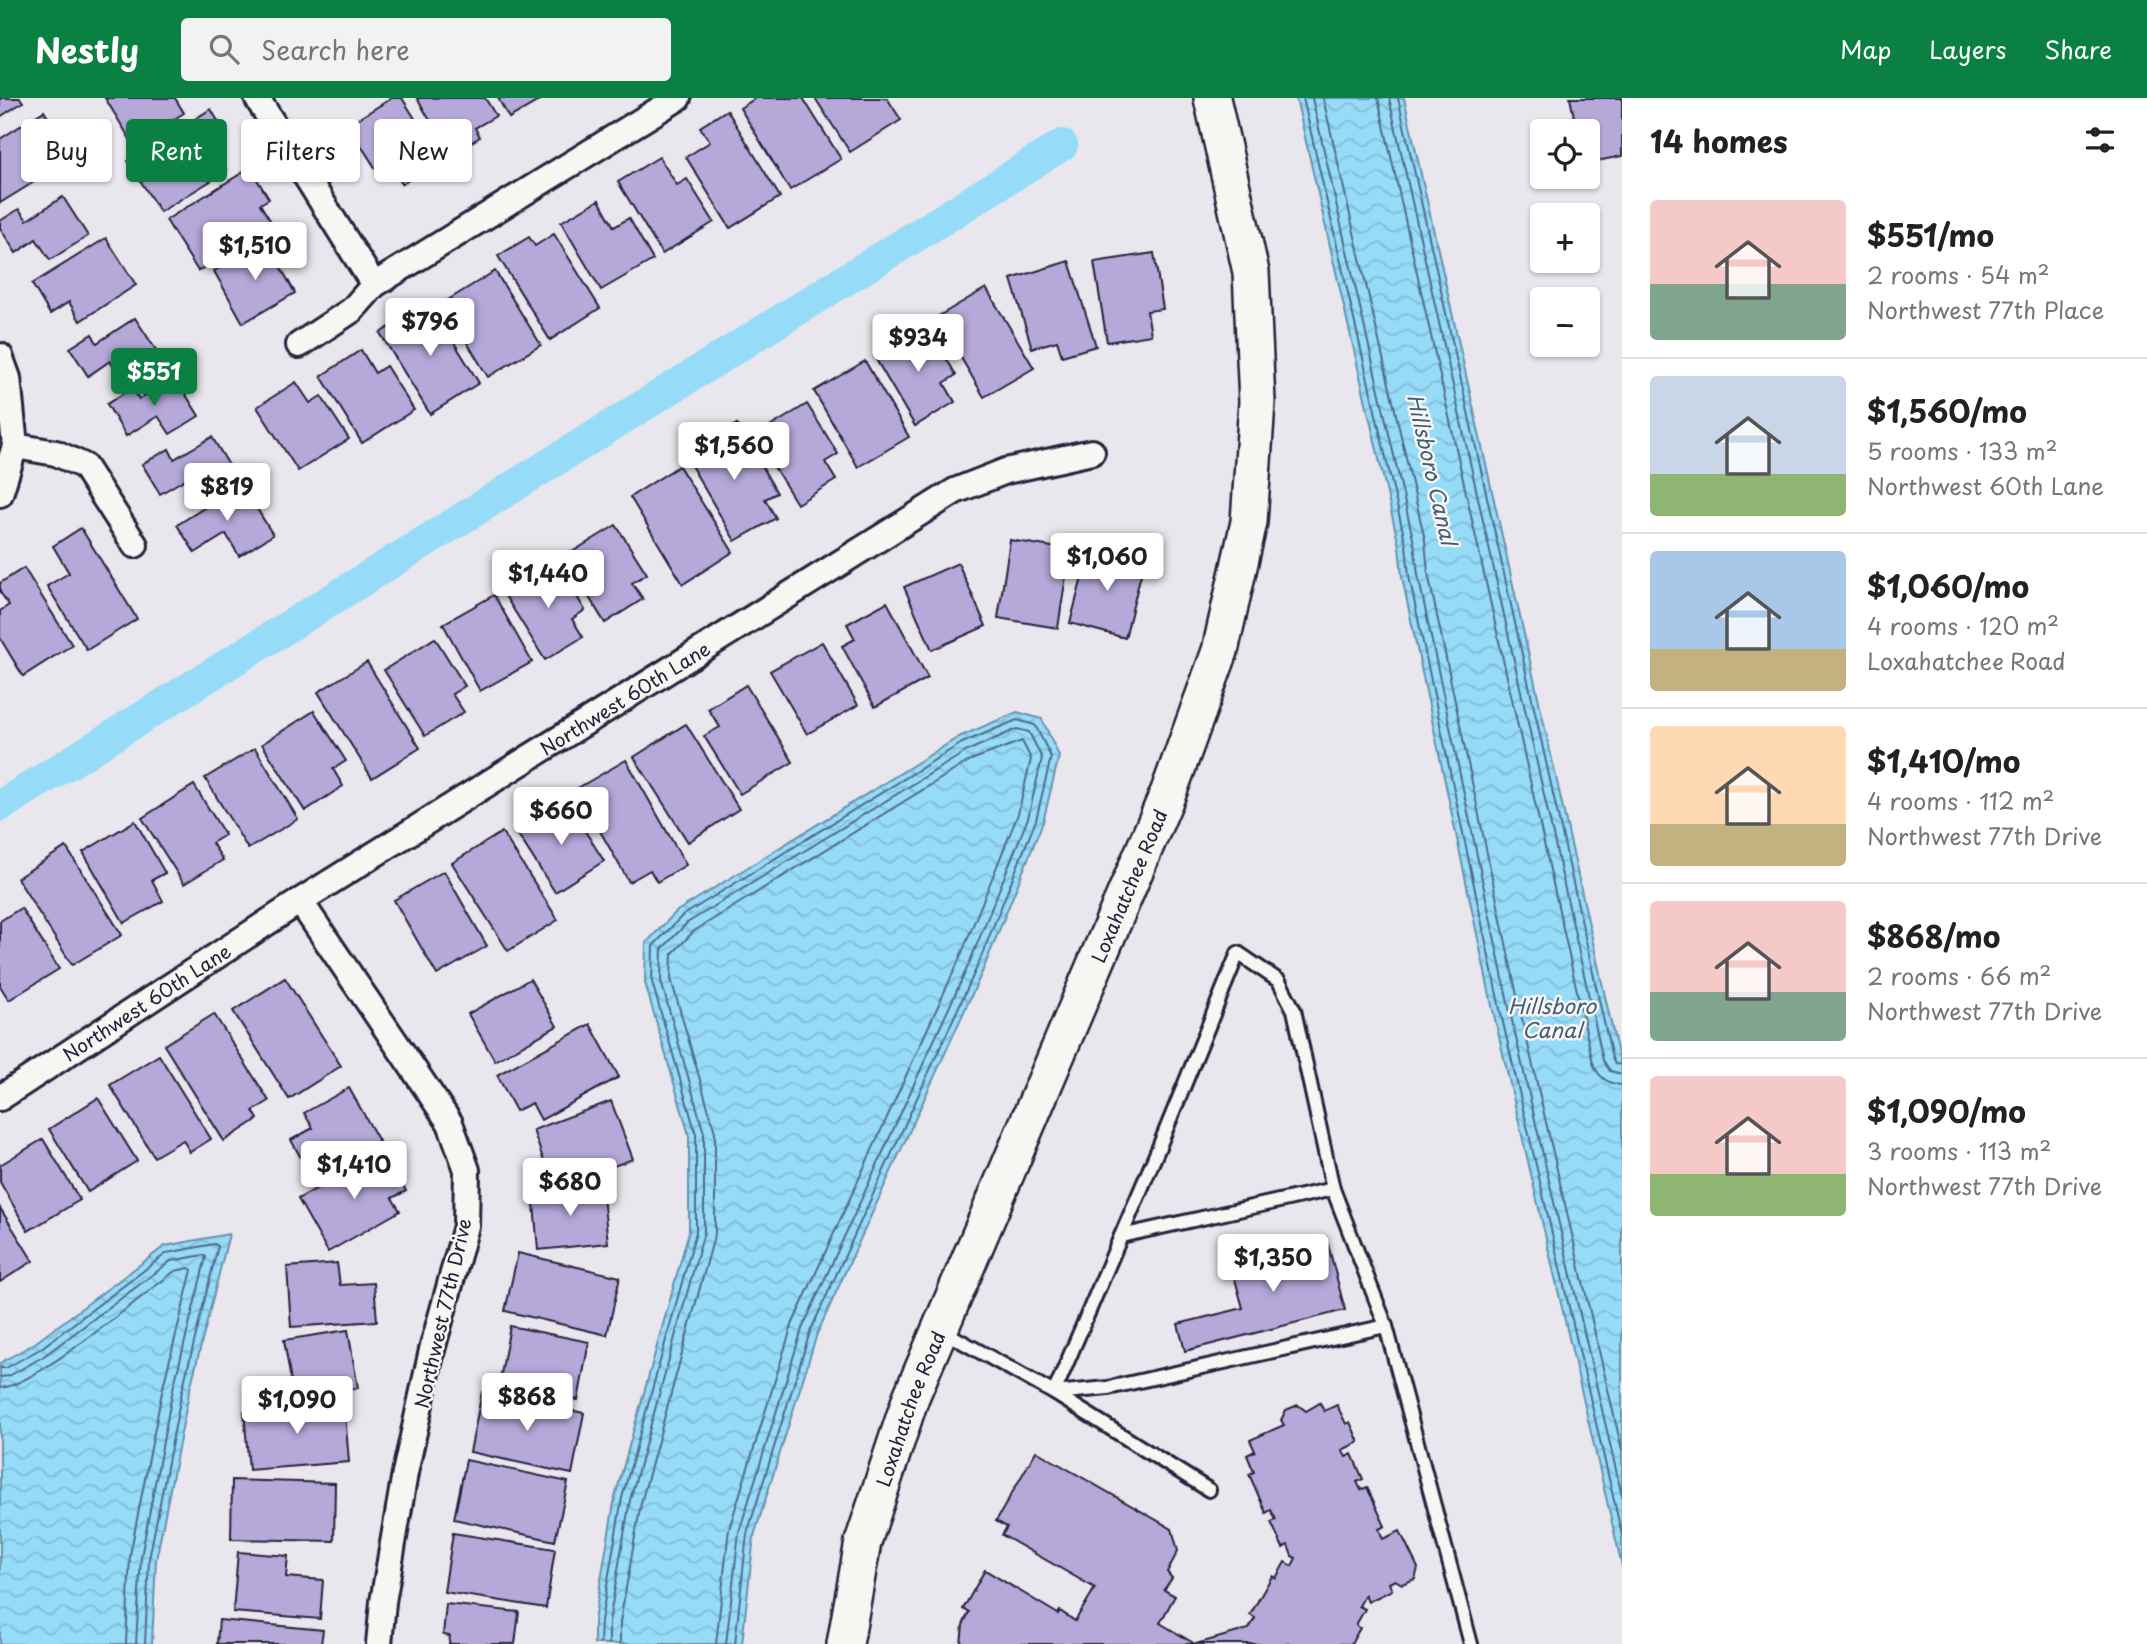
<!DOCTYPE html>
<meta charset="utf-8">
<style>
:root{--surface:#fff;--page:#f2f2f2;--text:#222;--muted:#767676;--line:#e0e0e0;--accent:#0b8043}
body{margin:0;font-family:"Playpen Sans",sans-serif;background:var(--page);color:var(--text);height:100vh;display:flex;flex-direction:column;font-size:26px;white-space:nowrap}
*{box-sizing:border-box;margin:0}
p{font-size:23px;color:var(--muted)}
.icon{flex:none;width:38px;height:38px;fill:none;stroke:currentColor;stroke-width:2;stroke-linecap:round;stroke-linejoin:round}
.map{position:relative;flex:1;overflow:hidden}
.sheet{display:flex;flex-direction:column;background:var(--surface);width:525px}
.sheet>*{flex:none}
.guide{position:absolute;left:21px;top:21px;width:665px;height:63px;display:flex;gap:14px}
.controls{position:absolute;left:1530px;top:21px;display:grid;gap:14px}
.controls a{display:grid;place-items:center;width:70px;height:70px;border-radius:7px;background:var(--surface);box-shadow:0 2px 5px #0004;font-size:35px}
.price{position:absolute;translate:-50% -60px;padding:0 16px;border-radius:7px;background:#fff;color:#222;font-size:23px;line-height:46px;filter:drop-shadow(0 2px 4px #0008)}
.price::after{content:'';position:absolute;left:50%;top:42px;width:21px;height:16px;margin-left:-10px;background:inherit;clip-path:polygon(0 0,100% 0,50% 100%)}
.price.selected{background:var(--accent);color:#fff}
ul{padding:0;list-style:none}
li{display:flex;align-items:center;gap:21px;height:175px;padding:0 28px}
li+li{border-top:2px solid var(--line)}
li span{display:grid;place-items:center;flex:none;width:196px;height:140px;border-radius:7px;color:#555}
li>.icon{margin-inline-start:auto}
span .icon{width:84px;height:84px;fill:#fffc;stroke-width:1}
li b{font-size:30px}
h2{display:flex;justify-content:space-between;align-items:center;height:84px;padding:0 28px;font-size:30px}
.tag{padding:0 24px;border-radius:7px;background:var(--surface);box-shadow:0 2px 5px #0004;font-size:24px;line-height:63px}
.tag.selected{background:var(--accent);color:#fff}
header{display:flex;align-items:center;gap:42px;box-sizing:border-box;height:98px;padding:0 35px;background:var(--accent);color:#fff}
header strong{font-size:33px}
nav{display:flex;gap:38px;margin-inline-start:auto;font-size:24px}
.search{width:490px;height:63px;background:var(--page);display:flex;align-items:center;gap:18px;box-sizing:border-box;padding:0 24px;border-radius:7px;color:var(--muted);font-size:26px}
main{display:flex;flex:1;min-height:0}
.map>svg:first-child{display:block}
.water{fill:url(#water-waves);stroke:#6891ac;stroke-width:2}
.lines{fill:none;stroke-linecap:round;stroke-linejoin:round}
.shore{stroke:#506c87;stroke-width:2}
.canal{stroke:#96dbf8;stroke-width:32}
.building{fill:#b6a9da;stroke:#22223b;stroke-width:2}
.service-casing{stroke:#22223b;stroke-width:18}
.minor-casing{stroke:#22223b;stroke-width:30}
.secondary-casing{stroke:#22223b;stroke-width:40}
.service{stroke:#f6f6f2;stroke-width:12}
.minor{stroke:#f6f6f2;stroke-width:24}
.secondary{stroke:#f6f6f2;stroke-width:35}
.labels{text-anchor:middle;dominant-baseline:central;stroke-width:5;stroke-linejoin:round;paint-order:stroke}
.street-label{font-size:19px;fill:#22223b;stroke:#f6f6f2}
.water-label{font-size:21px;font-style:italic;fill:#455a74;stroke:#f6f6f2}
</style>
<header>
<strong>Nestly</strong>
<div class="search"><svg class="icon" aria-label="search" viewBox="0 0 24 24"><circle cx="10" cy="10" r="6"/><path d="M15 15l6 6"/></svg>Search here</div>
<nav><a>Map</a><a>Layers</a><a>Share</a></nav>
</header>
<main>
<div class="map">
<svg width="1622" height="1546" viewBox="0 0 1622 1546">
<defs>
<pattern id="water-waves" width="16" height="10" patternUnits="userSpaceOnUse" patternTransform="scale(1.75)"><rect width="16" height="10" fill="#96dbf8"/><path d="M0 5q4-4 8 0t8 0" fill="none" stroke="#81bcd6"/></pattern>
</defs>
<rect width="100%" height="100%" fill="#e9e7ed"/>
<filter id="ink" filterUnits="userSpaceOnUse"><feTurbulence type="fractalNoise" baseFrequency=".0143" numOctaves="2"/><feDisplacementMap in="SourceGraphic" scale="14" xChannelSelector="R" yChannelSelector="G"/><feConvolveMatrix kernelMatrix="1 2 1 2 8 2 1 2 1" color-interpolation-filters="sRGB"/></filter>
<g filter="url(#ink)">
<g class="water">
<polygon points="1296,0 1404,0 1622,974 1622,1468 1494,917 1402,479 1399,448"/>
<polygon points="1017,614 1042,621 1059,658 1043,724 983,872 817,1236 754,1438 742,1546 594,1546 594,1523 615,1399 689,1133 689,1037 645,885 646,845 677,813 959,639"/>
<polygon points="229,1136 189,1295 156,1462 152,1546 0,1546 0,1265 35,1245 165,1148"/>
</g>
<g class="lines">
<g class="shore">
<polyline points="1303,0 1406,447 1409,478 1501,916 1622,1437"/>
<polyline points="1312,0 1414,445 1418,477 1510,914 1622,1398"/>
<polyline points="1323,0 1425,442 1428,475 1520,912 1622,1352"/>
<path d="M1378 0 1593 965C1598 979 1607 986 1622 987"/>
<polyline points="1389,0 1603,962 1610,973 1622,976"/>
<polyline points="1398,0 1612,960 1615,966 1622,967"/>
<polyline points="0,1270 6,1270 40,1251 167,1155 214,1146 218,1148 182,1293 149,1461 145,1546"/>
<polyline points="0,1279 9,1278 44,1258 171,1163 203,1157 206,1159 173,1291 141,1459 136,1546"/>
<path d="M0 1290C34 1289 142 1197 175 1173L189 1170 192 1172 163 1289 130 1457 126 1546"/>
<polyline points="600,1546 601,1523 622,1400 696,1134 696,1036 652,884 653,848 682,818 962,645 1017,622 1035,627 1051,659 1036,722 977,869 810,1234 747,1436 735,1546"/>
<polyline points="609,1546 609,1524 630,1402 704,1134 704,1035 661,883 662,851 687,825 967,653 1017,631 1029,634 1042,660 1028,720 969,866 802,1231 739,1434 726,1546"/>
<polyline points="620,1546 620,1524 641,1405 715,1135 715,1034 671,881 672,856 694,833 971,662 1022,643 1031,661 1018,716 959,862 792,1227 729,1431 716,1546"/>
</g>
<polyline class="canal" points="0,708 1062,47"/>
</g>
<g class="building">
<polygon points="0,0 20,0 23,4 0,19"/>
<polygon points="105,0 175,0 184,15 133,46"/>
<polygon points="392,0 402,0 441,62 402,86 388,63 376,71 348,27"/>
<polygon points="417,0 485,0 496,18 475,30 480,39 450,57"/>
<polygon points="498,0 539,0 540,2 509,20"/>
<polygon points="756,0 803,0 841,61 790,92 740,10"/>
<polygon points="815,0 887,0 901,22 850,54"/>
<polygon points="1570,0 1622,0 1622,58 1587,65 1587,33 1577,33"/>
<polygon points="211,11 223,32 207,41 227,73 160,114 128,63"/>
<polygon points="727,12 780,99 730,130 686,59 710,44 700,29"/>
<polygon points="44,13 73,60 0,105 0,41"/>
<polygon points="659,59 677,87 687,81 714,124 662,156 618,84"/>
<polygon points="250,70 269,101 260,106 273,127 198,173 166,122"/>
<polygon points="63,99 88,138 50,162 36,141 16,155 0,130 0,123 19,111 27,122"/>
<polygon points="599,102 614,129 629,120 653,162 601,192 561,124"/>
<polygon points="554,136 600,210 550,242 498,158 529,139 535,148"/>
<polygon points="106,140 136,187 80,223 69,204 50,216 32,186"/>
<polygon points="266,143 295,195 243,225 214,173"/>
<polygon points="1154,155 1163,211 1147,213 1151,237 1107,244 1094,164"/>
<polygon points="1069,163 1096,248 1062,258 1057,243 1032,250 1011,181"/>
<polygon points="495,173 541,247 488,279 443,205"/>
<polygon points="986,190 1034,270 984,299 937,219"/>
<polygon points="429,204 479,285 430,316 380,235"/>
<polygon points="135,220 160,258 122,282 110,263 88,278 70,250 92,236 97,245"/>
<polygon points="927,227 956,277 944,285 955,304 915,328 874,258"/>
<polygon points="361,252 375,275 386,268 414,312 362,345 321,278"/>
<polygon points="865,263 909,339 858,369 814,293"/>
<polygon points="175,279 199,318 170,336 158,318 126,338 107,306 132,290 139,301"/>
<polygon points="296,284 310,305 321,298 349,341 298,373 257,309"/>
<polygon points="807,306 838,356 825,364 836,382 797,406 755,338"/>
<polygon points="737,326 777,395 765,401 776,420 735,443 685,357"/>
<polygon points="212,339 236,379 199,400 187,380 160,396 142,366 169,351 174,361"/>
<polygon points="679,368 733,454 683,486 630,399"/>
<polygon points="242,386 273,437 239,458 226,436 195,455 177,427"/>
<polygon points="616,427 647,476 632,485 643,501 605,525 564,459"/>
<polygon points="81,430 137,521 87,552 47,488 69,475 53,448"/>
<polygon points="1010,442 1070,452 1058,530 998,520"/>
<polygon points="1090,449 1144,464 1125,540 1070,525"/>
<polygon points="556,464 585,512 572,521 583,539 545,562 504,496"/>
<polygon points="958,465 986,528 932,552 904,489"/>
<polygon points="24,470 72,547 23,578 0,540 0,513 9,507 0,494 0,485"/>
<polygon points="494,497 532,564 480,593 443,526"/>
<polygon points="887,504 928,580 875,609 842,548 855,541 847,526"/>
<polygon points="435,540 465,588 452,596 464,614 425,638 384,572"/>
<polygon points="822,544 858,607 807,636 770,573"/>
<polygon points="367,564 420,650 372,680 318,594"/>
<polygon points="746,587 793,664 740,696 704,638 720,629 708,611"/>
<polygon points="314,613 346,663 333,671 343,688 305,713 262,646"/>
<polygon points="686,626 739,711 688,744 634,659"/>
<polygon points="255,650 298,721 248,751 205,680"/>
<polygon points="626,662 686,767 657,784 650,772 629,784 576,691"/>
<polygon points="194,687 225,737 212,745 223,762 184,786 142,720"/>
<polygon points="566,703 604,763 555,794 517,735"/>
<polygon points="135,723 165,775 152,782 163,803 124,825 83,754"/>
<polygon points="502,734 558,822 508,853 452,765"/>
<polygon points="66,749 122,837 72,867 17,780"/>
<polygon points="444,773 487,848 437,877 394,802"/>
<polygon points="21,810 59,871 9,902 0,888 0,823"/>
<polygon points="285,880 341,968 289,1001 233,913"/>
<polygon points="530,881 557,928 495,963 468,916"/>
<polygon points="214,916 269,1003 253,1013 258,1021 224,1043 164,947"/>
<polygon points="590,926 619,979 541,1022 532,1005 516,1013 497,977"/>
<polygon points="159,957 211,1041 190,1054 183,1042 154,1059 110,987"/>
<polygon points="349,990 379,1043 312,1080 291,1042 313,1030 304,1015"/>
<polygon points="98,1000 137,1063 88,1094 49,1031"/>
<polygon points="611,1003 633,1061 570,1084 564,1066 547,1072 533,1032"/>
<polygon points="43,1041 80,1102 28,1133 0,1084 0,1067"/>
<polygon points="384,1053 406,1093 392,1100 400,1113 328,1154 298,1101"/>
<polygon points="602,1089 608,1145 538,1152 533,1095"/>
<polygon points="0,1110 33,1163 0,1184"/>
<polygon points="1326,1139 1345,1212 1185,1253 1178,1226 1243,1210 1230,1163"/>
<polygon points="518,1155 620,1179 607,1237 505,1213"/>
<polygon points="337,1165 340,1187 374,1185 377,1223 291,1229 287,1169"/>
<polygon points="510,1228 589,1244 578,1302 499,1287"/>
<polygon points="348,1232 358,1290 294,1301 284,1242"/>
<polygon points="482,1294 584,1315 572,1376 470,1354"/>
<polygon points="344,1304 349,1364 249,1372 244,1313"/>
<polygon points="1320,1305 1324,1313 1337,1307 1346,1326 1350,1324 1359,1344 1342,1352 1346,1359 1352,1356 1363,1381 1357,1384 1361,1392 1367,1389 1385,1428 1379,1431 1383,1441 1400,1433 1418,1470 1415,1481 1402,1486 1395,1482 1389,1485 1392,1492 1368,1504 1365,1497 1359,1508 1365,1511 1356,1527 1360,1530 1351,1546 1196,1546 1249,1531 1255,1520 1250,1517 1272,1478 1276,1480 1285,1464 1292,1468 1296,1460 1292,1458 1288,1447 1283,1450 1271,1424 1276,1422 1271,1412 1266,1415 1249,1376 1254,1374 1247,1357 1255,1353 1250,1342 1284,1327 1281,1322 1286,1312 1298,1307 1306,1313"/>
<polygon points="1036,1353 1172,1431 1178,1453 1167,1474 1172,1480 1164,1492 1175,1498 1160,1525 1195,1546 961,1546 963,1527 969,1514 963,1511 985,1472 1058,1516 1060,1513 1075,1523 1095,1490 1002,1437 1007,1429 996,1423"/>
<polygon points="466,1362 568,1384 555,1443 454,1421"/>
<polygon points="232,1382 335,1385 334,1443 231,1441"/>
<polygon points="453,1435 555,1451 546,1510 444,1494"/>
<polygon points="238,1454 288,1458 286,1479 323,1482 320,1521 233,1514"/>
<polygon points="446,1506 519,1514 515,1546 449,1546 450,1538 443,1537"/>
<polygon points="219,1522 323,1532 321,1546 217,1546"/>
</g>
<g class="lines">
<defs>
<g id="service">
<polyline points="1121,1138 1333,1091"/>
<polyline points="1386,1228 1108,1290 1054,1295 1159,1049 1238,855 1279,883 1294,912 1333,1091 1386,1228 1471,1546"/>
<polyline points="941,1232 1054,1295 1209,1392"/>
</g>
<g id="minor">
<polyline points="257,0 374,187"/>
<polyline points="299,247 352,212 374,187 678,0"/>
<polyline points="0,258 8,280 15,348 56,355 84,368 135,447"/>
<polyline points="0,396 15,348"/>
<polyline points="300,803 450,1025 467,1072 466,1128 432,1252 405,1375 383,1504 379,1546"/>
<path id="s1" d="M0 1000 300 803 955 393 1006 373 1092 354"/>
</g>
<g id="secondary">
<path id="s2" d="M845 1546 863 1444 911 1299 1169 693 1220 553 1249 424 1257 304 1251 174 1212 0"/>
</g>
</defs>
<use href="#service" class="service-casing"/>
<use href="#minor" class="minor-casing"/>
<use href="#secondary" class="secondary-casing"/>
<use href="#service" class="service"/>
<use href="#minor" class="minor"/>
<use href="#secondary" class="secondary"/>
</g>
</g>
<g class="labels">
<g class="street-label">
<text stroke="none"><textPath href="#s1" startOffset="742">Northwest 60th Lane</textPath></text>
<text stroke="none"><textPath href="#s2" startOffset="812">Loxahatchee Road</textPath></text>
<text stroke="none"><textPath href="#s1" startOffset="175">Northwest 60th Lane</textPath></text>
<text transform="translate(442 1215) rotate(-77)">Northwest 77th Drive</text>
<text stroke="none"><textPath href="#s2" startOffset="245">Loxahatchee Road</textPath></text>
</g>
<g class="water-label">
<text transform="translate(1433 371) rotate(77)">Hillsboro Canal</text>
<text x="1552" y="907">Hillsboro<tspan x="1552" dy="24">Canal</tspan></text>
</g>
</g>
</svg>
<div class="controls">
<a><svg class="icon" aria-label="locate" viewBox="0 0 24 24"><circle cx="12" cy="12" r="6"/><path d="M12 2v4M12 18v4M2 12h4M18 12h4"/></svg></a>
<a>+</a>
<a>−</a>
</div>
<b class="price" style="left:255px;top:184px">$1,510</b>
<b class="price" style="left:430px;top:260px">$796</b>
<b class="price" style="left:918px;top:276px">$934</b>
<b class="price selected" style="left:154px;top:310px">$551</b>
<b class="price" style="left:734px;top:384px">$1,560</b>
<b class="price" style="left:227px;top:425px">$819</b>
<b class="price" style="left:1107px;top:495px">$1,060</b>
<b class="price" style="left:548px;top:512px">$1,440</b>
<b class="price" style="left:561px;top:749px">$660</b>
<b class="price" style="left:354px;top:1103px">$1,410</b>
<b class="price" style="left:570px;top:1120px">$680</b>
<b class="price" style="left:1273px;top:1196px">$1,350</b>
<b class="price" style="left:527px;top:1335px">$868</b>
<b class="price" style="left:297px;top:1338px">$1,090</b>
<div class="guide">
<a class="tag">Buy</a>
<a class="tag selected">Rent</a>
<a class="tag">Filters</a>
<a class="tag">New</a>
</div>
</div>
<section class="sheet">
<h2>14 homes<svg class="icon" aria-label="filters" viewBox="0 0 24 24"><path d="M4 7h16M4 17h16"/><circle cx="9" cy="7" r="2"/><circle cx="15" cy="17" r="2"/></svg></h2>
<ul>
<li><span style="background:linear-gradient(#f6c9c9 60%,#7fa58c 0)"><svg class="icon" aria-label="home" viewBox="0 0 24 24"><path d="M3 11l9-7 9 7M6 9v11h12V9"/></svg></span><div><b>$551/mo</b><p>2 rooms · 54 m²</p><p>Northwest 77th Place</p></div></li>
<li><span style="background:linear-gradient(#c9d6e8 70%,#8fb573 0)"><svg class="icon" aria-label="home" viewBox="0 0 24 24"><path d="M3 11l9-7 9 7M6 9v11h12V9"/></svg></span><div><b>$1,560/mo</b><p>5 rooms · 133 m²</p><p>Northwest 60th Lane</p></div></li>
<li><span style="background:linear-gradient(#a9c7e8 70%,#c2b280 0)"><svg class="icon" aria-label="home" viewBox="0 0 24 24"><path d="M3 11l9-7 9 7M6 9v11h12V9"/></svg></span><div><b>$1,060/mo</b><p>4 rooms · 120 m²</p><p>Loxahatchee Road</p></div></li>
<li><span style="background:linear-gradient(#ffd9b3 70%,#c2b280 0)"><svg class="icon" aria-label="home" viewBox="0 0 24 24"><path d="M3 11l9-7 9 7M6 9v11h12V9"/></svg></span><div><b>$1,410/mo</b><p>4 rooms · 112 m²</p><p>Northwest 77th Drive</p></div></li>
<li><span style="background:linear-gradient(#f6c9c9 65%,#7fa58c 0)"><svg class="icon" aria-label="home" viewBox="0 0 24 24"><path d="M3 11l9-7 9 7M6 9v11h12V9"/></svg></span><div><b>$868/mo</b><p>2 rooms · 66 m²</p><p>Northwest 77th Drive</p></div></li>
<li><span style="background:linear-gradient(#f6c9c9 70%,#8fb573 0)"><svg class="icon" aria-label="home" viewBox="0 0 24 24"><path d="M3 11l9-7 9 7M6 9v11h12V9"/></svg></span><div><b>$1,090/mo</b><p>3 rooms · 113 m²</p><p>Northwest 77th Drive</p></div></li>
</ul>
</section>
</main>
